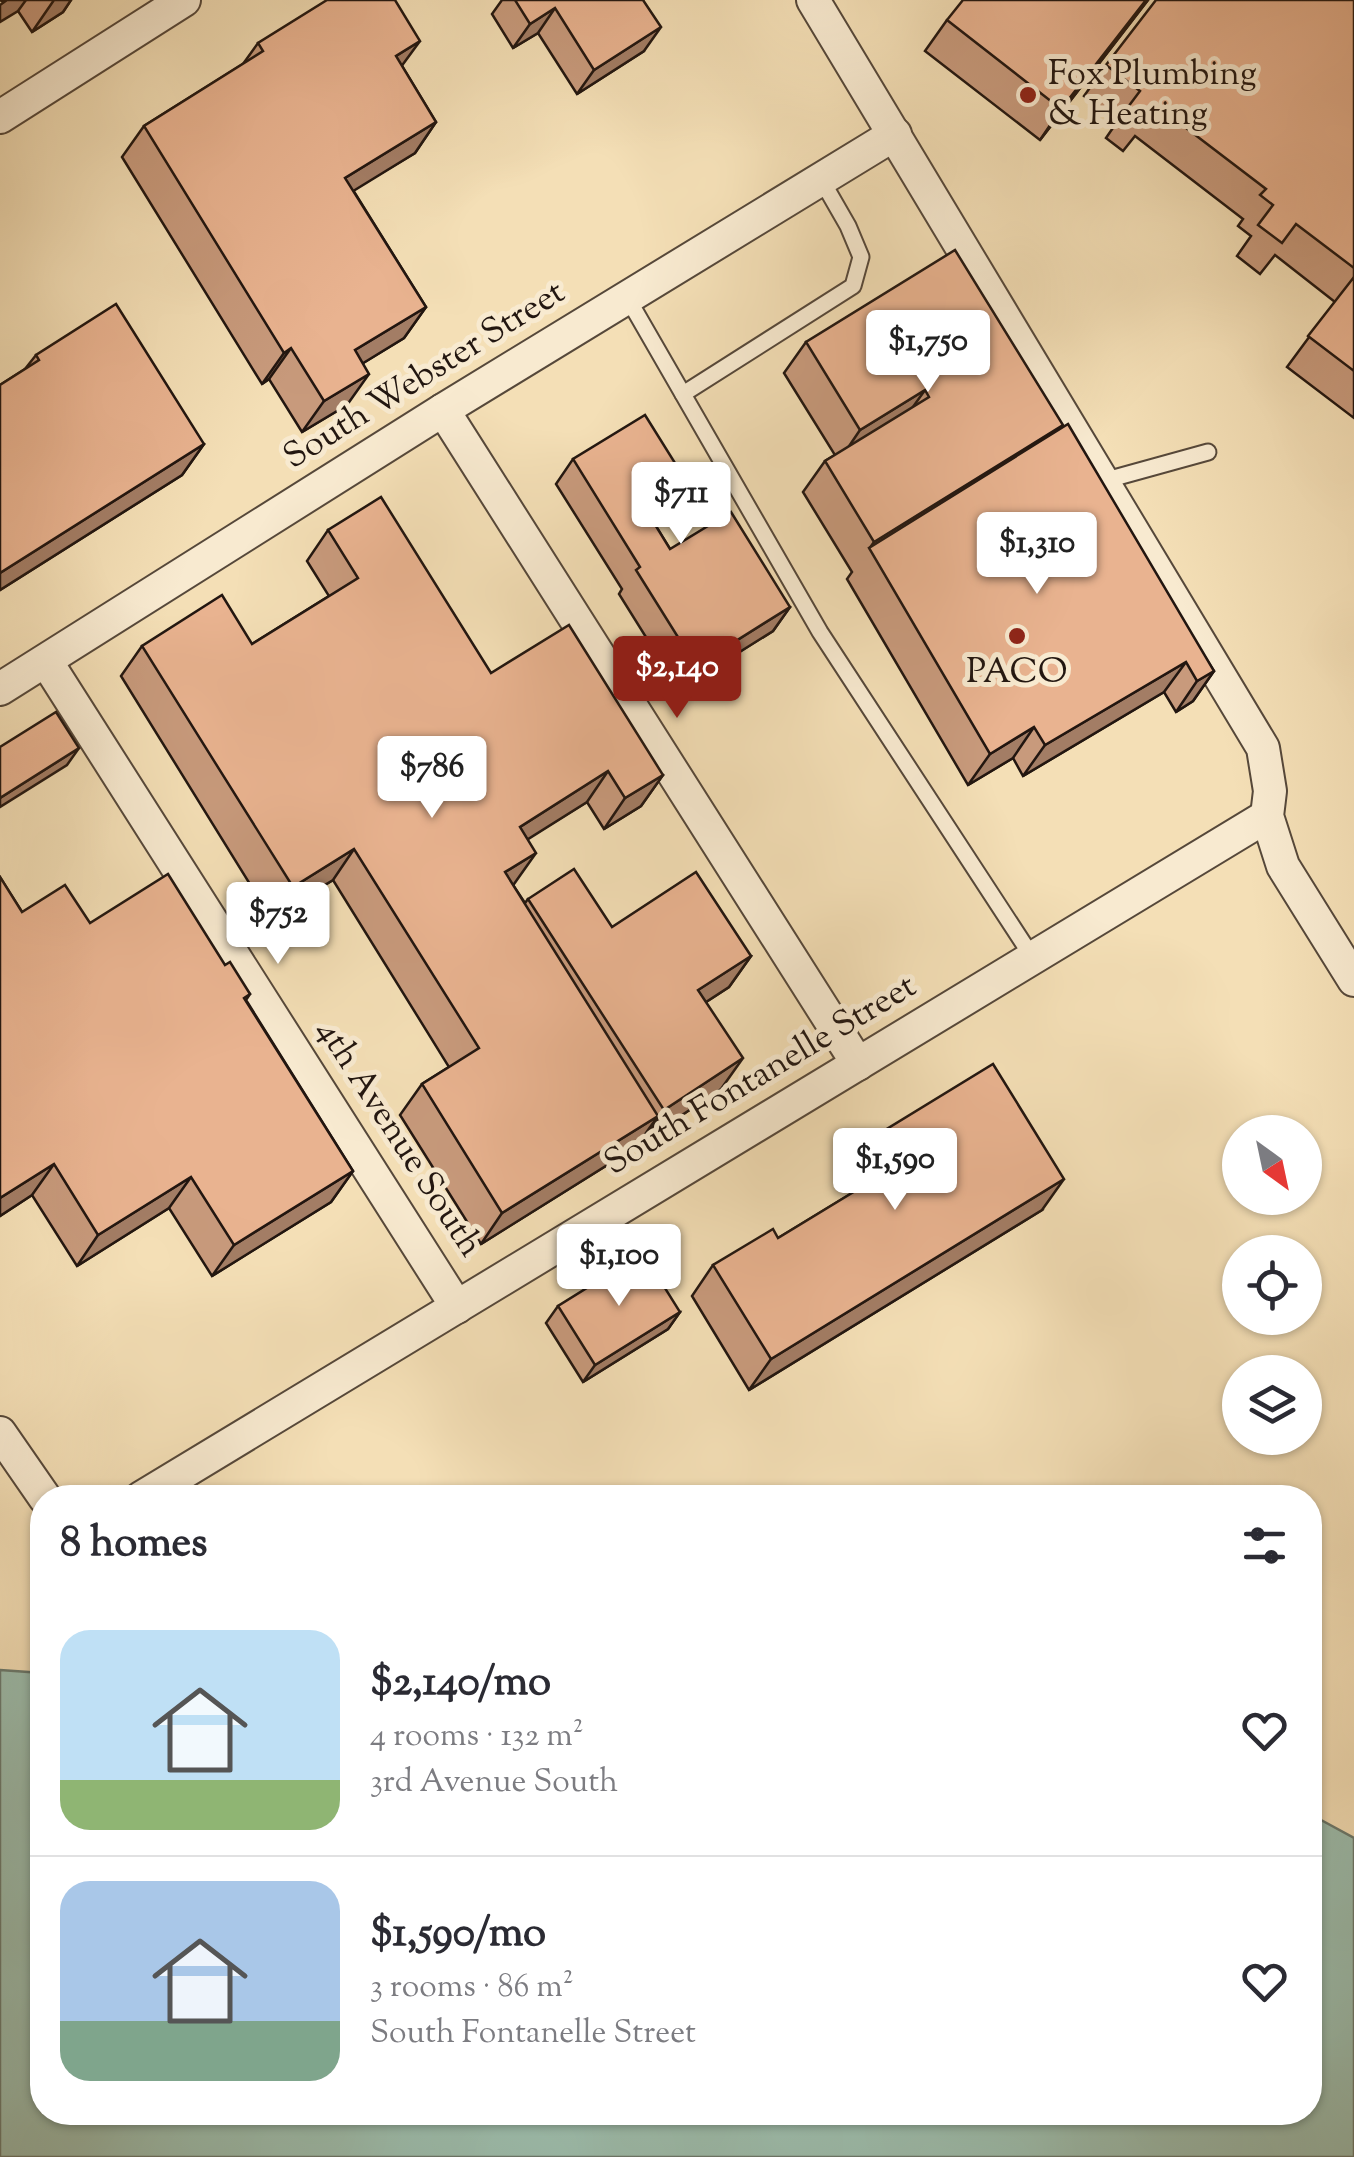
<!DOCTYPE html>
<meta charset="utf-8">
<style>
:root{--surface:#fff;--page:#f7f7f7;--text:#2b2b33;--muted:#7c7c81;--line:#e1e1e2;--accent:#8f2418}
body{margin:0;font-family:"Sorts Mill Goudy",serif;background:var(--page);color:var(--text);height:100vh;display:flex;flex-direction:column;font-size:38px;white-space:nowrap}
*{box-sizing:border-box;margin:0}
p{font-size:32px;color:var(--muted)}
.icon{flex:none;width:55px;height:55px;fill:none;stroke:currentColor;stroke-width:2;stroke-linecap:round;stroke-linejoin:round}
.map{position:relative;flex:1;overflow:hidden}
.panel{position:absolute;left:30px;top:1485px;width:1292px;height:640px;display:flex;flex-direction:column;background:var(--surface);border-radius:40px;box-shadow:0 2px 8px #0004}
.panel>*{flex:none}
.needle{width:65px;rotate:147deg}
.buttons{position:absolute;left:1222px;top:1115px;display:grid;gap:20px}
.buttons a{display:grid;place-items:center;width:100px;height:100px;border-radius:50%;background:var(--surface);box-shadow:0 2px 8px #0004;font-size:50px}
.price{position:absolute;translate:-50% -85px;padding:0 22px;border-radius:10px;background:#fff;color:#222;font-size:32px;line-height:65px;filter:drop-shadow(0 2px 5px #0008)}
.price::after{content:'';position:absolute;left:50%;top:60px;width:30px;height:22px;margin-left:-15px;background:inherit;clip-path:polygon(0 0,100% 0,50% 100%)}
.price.current{background:var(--accent);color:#fff}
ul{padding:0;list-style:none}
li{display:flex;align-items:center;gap:30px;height:250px;padding:0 30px}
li+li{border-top:2px solid var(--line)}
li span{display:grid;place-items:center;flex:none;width:280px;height:200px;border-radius:30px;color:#555}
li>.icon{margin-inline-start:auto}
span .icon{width:120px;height:120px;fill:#fffc;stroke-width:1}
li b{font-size:42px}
h2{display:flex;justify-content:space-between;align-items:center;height:120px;padding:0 30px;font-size:42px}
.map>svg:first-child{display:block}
.water{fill:#9cbdad;stroke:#6b7a6e;stroke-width:2.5}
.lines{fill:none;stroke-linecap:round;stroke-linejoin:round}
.service-casing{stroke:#56483a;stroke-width:19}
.minor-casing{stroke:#56483a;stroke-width:36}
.service{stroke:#f8ead0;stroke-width:15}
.minor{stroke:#f8ead0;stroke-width:32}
.wall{fill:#c89a7c;stroke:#221610;stroke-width:2.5}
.shaded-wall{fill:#a37d65;stroke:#221610;stroke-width:2.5}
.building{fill:#e9b390;stroke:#221610;stroke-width:2.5}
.poi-dot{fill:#8f2418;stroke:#f8ead0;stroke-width:4}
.labels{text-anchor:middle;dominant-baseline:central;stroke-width:10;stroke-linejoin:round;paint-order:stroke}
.poi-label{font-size:35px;fill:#221610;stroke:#f8ead0;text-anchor:start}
.street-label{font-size:35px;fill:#221610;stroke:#f8ead0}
</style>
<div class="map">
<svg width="1354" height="2157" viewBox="0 0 1354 2157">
<rect width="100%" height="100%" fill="#f4dfb6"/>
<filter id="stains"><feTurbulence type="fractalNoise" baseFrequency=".002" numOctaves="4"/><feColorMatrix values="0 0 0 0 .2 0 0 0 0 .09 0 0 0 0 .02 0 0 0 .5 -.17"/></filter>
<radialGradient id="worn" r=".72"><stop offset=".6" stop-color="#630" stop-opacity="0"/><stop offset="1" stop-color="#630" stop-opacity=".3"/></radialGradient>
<polygon class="water" points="0,1670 42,1673 42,2112 1310,2112 1310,1814 1354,1838 1354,2157 0,2157"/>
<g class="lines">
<defs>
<g id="service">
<polyline points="627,297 820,632 1033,958"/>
<polyline points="683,394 853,286 861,257 848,226 821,179"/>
<polyline points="1103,481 1208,452"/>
</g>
<g id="minor">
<polyline points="813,0 1263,748 1270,791 1267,816 1283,866 1354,980"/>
<polyline points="0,117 184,0"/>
<polyline points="443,410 858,1064"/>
<polyline points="46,661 457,1307"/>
<polyline points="0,689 443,410 895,134"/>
<polyline points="0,1433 45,1498"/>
<polyline points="141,1498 1267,816"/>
</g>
</defs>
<use href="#service" class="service-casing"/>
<use href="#minor" class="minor-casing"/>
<use href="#service" class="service"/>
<use href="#minor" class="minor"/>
</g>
<g class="wall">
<polygon points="0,0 71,0 63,12 32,32 18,11"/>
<polygon points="502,0 643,0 644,51 577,94 538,33 513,48 492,14"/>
<polygon points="1148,0 1040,140 925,51 947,20"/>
<polygon points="1354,0 1354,418 1287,367 1335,302 1275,255 1260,274 1237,256 1251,236 1238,226 1243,219 1135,136 1123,151 1106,138 1117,122 1084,96 1106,65"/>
<polygon points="258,43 402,66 436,122 415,153 353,190 426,307 404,338 363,363 347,405 302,432 269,379 262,384 122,157 144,126 243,64"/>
<polygon points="806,342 1059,430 1214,671 1193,701 1176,712 1164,692 1023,776 1013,758 968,785 847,579 852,572 803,492 825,461 835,455 784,373"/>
<polygon points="36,355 204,444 182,475 0,590 0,385 25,369"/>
<polygon points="573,459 685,479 668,504 649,515 670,549 790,607 773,631 679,690 619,594 622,589 556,484"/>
<polygon points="328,530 491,673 663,775 641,806 604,829 587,802 527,839 513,885 525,903 528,899 612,927 751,956 729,987 706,1002 721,1089 643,1141 642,1139 636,1147 481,1244 400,1115 422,1084 449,1067 333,880 271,918 121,676 142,646 252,644 329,596 307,561"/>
<polygon points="0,877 22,912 90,923 225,965 250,994 246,1000 353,1171 331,1202 212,1276 169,1208 77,1266 32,1195 0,1216"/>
<polygon points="877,1135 1042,1210 749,1390 692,1296 713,1265 778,1238 867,1184 855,1166"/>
<polygon points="558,1306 680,1312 668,1329 583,1382 546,1323"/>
</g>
<g class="shaded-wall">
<polygon points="7,0 26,0 18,11 0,22 0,5"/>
<polygon points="54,0 71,0 63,12 32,32"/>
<polygon points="1146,0 1148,0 1040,140 1061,109"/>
<polygon points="555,8 538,33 513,48 530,24"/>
<polygon points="661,27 644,51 577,94 594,70"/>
<polygon points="420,41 398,71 396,56"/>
<polygon points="436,122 415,153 324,209 345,178"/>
<polygon points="426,307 404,338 334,381 355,350"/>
<polygon points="291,348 269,379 262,384 284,353"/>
<polygon points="369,374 347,405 302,432 324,401"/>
<polygon points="925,390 903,421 839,461 860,430"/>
<polygon points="1063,425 1042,455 869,549 874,542"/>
<polygon points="204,444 182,475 0,590 0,573"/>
<polygon points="685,479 668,504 626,529 643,505"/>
<polygon points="790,607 773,631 679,690 696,666"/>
<polygon points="1186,662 1164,692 1023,776 1045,745"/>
<polygon points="1214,671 1193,701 1176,712 1197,681"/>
<polygon points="1034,727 1013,758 968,785 990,754"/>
<polygon points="79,748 67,765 0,807 0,798"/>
<polygon points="608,771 587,802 498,858 520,827"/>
<polygon points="663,775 641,806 604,829 625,798"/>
<polygon points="354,849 333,880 271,918 293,887"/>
<polygon points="536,853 514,884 484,903 505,872"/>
<polygon points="751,956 729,987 677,1021 698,990"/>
<polygon points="743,1058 721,1089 643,1141 664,1110"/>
<polygon points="658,1116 636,1147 481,1244 502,1213"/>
<polygon points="54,1164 32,1195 0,1216 0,1198"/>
<polygon points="353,1171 331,1202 212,1276 234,1245"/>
<polygon points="191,1177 169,1208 77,1266 98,1235"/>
<polygon points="1064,1179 1042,1210 749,1390 771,1359"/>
<polygon points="680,1312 668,1329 583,1382 595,1365"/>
</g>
<g class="building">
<polygon points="327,0 395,0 420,41 396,56 436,122 345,178 426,307 355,350 369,374 324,401 291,348 284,353 144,126 263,51 258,43"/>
<polygon points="515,0 643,0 661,27 594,70 555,8 530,24"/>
<polygon points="963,0 1146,0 1061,109 947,20"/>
<polygon points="1156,0 1354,0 1354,268 1296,224 1282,243 1258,225 1273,205 1260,195 1266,189 1156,105 1145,120 1128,107 1140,91 1106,65"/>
<polygon points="955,250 1063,425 874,542 825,461 929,397 925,390 860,430 806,342"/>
<polygon points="1354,277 1354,371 1308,336"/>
<polygon points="116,304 204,444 0,573 0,385 39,360 36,355"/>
<polygon points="645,415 685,479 643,505 670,549 731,512 790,607 696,666 636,570 640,567 573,459"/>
<polygon points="1068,424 1214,671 1197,681 1186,662 1045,745 1034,727 990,754 869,548"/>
<polygon points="381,497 491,673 569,625 663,775 625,798 608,771 520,827 536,853 505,872 658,1116 502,1213 422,1084 479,1048 354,849 293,887 142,646 222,595 252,644 358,578 328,530"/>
<polygon points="56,712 79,748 0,798 0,747"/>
<polygon points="574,869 612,927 696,872 751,956 698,990 743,1058 664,1110 528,899"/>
<polygon points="168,874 225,965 230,962 250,994 244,998 353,1171 234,1245 191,1177 98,1235 54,1164 0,1198 0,877 22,912 65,885 90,923"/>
<polygon points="993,1064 1064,1179 771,1359 713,1265 773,1229 778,1238 896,1166 877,1135"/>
<polygon points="643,1253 680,1312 595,1365 558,1306"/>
</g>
<g class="poi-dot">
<circle cx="1028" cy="95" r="10"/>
<circle cx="1017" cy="636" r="10"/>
</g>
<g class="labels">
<g class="poi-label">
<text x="1048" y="75">Fox Plumbing<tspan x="1048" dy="40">&amp; Heating</tspan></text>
<text x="1017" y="673" text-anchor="middle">PACO</text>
</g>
<g class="street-label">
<text transform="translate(425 376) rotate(-32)">South Webster Street</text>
<text transform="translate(761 1076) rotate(-31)">South Fontanelle Street</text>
<text transform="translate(398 1139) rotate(57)">4th Avenue South</text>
</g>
</g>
<rect width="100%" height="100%" filter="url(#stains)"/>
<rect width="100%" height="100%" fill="url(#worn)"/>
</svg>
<div class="buttons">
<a><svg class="needle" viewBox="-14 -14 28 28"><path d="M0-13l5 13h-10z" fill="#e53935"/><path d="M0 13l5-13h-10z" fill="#7c7c81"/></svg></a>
<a><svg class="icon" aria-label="locate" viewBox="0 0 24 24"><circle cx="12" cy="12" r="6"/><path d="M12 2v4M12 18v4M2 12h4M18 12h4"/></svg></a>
<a><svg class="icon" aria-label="layers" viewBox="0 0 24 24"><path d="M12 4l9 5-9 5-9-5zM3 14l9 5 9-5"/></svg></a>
</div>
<b class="price" style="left:928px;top:395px">$1,750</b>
<b class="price" style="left:681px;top:547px">$711</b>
<b class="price" style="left:1037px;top:597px">$1,310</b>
<b class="price current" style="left:677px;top:721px">$2,140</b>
<b class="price" style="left:432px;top:821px">$786</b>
<b class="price" style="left:278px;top:967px">$752</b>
<b class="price" style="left:895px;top:1213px">$1,590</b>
<b class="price" style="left:619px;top:1309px">$1,100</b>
<section class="panel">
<h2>8 homes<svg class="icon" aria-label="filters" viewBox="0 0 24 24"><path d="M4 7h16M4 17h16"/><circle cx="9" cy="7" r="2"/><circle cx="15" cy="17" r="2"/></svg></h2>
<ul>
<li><span style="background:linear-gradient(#bfe0f5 75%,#8fb573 0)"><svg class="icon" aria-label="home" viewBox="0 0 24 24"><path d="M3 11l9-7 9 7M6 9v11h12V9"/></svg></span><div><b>$2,140/mo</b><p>4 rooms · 132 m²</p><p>3rd Avenue South</p></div><svg class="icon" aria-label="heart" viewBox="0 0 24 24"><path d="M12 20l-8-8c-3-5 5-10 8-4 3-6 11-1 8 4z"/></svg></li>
<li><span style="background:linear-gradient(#a9c7e8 70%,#7fa58c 0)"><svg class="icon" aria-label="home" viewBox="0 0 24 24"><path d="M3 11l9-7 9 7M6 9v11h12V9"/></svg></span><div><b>$1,590/mo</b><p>3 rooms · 86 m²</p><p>South Fontanelle Street</p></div><svg class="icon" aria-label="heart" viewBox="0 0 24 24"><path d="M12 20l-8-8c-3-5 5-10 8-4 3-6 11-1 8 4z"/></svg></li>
</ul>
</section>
</div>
